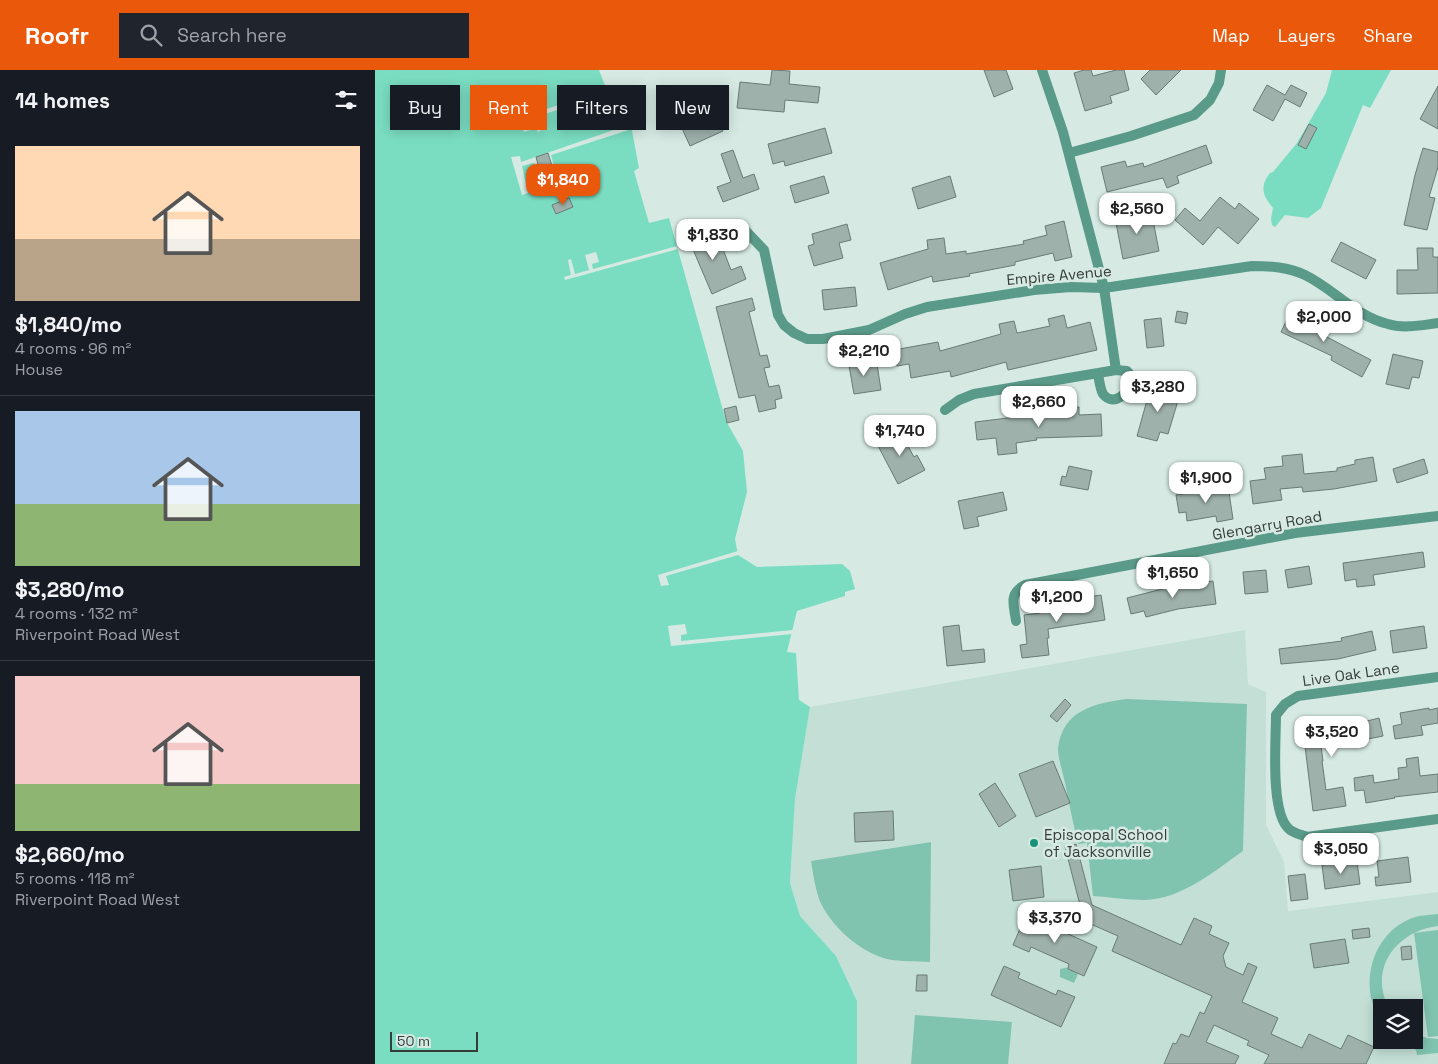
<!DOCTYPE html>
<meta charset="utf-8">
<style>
:root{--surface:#171b24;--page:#20242c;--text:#f1f3f6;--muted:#9ea1a6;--line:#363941;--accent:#ea580c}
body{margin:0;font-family:"Space Grotesk",sans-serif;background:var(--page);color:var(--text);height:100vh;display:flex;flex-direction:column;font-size:19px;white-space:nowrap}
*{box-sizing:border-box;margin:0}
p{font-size:16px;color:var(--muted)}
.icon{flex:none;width:28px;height:28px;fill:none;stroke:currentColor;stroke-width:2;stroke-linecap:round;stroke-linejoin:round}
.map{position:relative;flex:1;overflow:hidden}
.details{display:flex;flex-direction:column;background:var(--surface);width:375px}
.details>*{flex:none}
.banner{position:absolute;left:15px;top:15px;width:475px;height:45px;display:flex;gap:10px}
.fabs{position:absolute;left:998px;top:929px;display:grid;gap:10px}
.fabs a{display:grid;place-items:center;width:50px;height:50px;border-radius:0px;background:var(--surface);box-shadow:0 2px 12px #0003;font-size:25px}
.scale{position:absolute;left:15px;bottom:12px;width:88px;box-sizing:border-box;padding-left:5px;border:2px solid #353d3a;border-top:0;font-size:14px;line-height:18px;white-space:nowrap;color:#353d3a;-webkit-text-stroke:4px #d6eae3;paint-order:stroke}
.price{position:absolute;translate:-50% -42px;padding:0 11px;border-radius:10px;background:#fff;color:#222;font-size:16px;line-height:32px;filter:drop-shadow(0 1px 2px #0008)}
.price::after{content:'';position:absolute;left:50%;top:30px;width:15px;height:11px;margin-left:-8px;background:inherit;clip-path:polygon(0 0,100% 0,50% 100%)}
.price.on{background:var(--accent);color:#fff}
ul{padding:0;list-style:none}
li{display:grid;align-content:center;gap:10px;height:265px;padding:0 15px}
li+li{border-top:1px solid var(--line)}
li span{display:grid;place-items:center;height:155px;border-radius:0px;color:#555}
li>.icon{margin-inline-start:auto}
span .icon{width:90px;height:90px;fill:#fffc;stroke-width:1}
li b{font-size:21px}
h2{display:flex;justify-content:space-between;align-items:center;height:60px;padding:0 15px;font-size:21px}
.tag{padding:0 18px;border-radius:0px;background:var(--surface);box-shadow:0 2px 12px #0003;font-size:18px;line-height:45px}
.tag.on{background:var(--accent);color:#fff}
header{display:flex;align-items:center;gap:30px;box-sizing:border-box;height:70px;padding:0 25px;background:var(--accent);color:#fff}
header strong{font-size:24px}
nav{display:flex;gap:28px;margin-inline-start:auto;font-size:18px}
.search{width:350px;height:45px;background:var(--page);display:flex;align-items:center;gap:12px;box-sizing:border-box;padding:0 18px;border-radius:0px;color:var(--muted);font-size:19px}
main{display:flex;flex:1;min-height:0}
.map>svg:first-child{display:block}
.built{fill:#c4e0d6;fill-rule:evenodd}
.green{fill:#80c4af}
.water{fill:#7addc1}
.pier{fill:#d6eae3}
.building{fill:#9eb1aa;stroke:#697b75}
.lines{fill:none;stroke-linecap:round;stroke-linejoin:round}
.minor{stroke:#5a9a88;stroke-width:10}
.poi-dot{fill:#189278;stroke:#d6eae3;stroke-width:2}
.labels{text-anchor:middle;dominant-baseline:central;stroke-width:5;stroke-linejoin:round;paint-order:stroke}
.street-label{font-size:15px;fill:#353d3a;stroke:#d6eae3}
.poi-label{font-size:15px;fill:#353d3a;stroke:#d6eae3;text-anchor:start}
</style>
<header>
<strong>Roofr</strong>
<div class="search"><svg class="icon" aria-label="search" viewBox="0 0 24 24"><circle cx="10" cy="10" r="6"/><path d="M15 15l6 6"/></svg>Search here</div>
<nav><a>Map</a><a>Layers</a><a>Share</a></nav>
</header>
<main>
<section class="details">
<h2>14 homes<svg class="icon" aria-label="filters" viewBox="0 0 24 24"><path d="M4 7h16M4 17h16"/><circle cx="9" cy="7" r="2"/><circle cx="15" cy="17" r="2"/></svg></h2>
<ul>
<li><span style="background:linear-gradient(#ffd9b3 60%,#b9a48a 0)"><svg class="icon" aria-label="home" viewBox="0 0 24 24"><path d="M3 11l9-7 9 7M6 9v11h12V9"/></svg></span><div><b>$1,840/mo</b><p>4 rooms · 96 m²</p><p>House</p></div></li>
<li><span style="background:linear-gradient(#a9c7e8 60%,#8fb573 0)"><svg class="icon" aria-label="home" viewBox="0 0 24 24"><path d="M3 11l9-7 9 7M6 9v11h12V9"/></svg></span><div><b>$3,280/mo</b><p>4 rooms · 132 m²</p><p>Riverpoint Road West</p></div></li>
<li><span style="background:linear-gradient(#f6c9c9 70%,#8fb573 0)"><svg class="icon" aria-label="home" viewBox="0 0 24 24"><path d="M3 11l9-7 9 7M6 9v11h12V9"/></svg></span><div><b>$2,660/mo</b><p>5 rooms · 118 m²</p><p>Riverpoint Road West</p></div></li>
</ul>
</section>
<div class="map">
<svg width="1063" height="994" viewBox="0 0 1063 994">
<rect width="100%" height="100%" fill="#d6eae3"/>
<path class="built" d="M870 560 873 614 891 622V755L909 792 913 841 1063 822V994H482V931L461 886 425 846 415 813 420 729 435 637ZM1006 938H1039V970H1006Z"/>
<g class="green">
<path d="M752 629 872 634 868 781C838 802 807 829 769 830 752 830 735 827 718 826L712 773 703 774C698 753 694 733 690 713 688 703 683 689 683 679 687 640 720 633 752 629Z"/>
<path d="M556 772 555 892C541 891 526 892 512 889 485 882 455 856 444 829 440 817 438 804 436 791Z"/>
<path d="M1063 844V856C1022 861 994 897 1013 937L1006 938V952C982 916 997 861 1040 847 1047 845 1055 845 1063 844Z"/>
<polygon points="1063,860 1063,966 1053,967 1039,863"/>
<polygon points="694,897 693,899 703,904 699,913 685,907 685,899"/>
<polygon points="540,945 637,952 633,994 536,994"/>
<polygon points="1039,963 1052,968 1063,969 1063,983 1042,985 1041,980 1023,970 1039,970"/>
</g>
<g class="water">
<polygon points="0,0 224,0 233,23 255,50 264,98 259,101 274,153 294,148 351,351 368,381 372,422 360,469 363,485 382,497 467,494 475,501 480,519 470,522 470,526 422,541 412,582 421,583 424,630 435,637 420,729 415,813 425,846 461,886 482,931 482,994 0,994"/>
<path d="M957 0H1016L995 38 988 35 946 138 933 148 910 145 900 157 897 155 896 149 898 138C888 126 884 117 895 103L898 102 922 73 951 23Z"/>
</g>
<g class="pier">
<polygon points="231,19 233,23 167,45 171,58 163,62 161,58 149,62 145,48"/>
<polygon points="256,54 257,59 176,85 183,110 166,114 159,93 147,96 153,123 147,125 136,87 145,86 146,92"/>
<polygon points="302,176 303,179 190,210 189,207 196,205 193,190 196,189 200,204 214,200 210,185 221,182 224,192 217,194 218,199"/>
<polygon points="363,481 363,485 291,506 294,515 286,516 283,505"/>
<polygon points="310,554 312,564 306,565 306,571 418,560 417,564 296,576 293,556"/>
</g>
<g class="building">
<polygon points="397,0 415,1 414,14 445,17 443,33 410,30 409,42 362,38 365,12 395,15"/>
<polygon points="609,0 631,0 638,19 619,27"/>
<polygon points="709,0 716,0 718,6 741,0 749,0 754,20 735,26 737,33 710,41 699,3"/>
<polygon points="775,0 806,0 781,25 766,9"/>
<polygon points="892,15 910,25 916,15 932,23 925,37 910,29 898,51 878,40"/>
<polygon points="1063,16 1063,59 1045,49"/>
<polygon points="338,39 348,61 315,76 305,54"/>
<polygon points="934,54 942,58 931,79 923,75"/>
<polygon points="450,58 457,83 410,96 409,91 398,94 393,74"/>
<polygon points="831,75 837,93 802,106 804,113 792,118 788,108 732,122 726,97 750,91 752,97 768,93 769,97"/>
<polygon points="1048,78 1063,82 1063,97 1054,127 1060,128 1052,160 1029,155 1040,105"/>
<polygon points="358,80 368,108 379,104 384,119 348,132 342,117 356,112 346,84"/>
<polygon points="173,83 182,112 169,116 161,87"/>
<polygon points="449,106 454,123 420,133 415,116"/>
<polygon points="575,106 581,127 543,139 537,118"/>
<polygon points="845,127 860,139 864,133 884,149 863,174 843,157 828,175 800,150 810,138 825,151"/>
<polygon points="194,128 198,137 181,144 177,135"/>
<polygon points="776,140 784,181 748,189 740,148"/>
<polygon points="689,151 697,187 680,191 678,183 640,192 640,195 594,204 595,206 558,212 557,206 513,220 505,193 553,179 552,170 569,168 571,184 591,181 591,184 649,174 648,171 672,165 670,156"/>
<polygon points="331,154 340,177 346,174 356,200 366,196 371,209 337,224 311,163"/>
<polygon points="472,154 476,170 464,173 468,188 439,196 433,176 439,174 437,164"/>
<polygon points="966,172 1001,190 991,209 956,191"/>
<polygon points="1042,178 1058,178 1058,187 1063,187 1063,223 1022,224 1022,200 1043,200"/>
<polygon points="480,217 482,236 449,240 447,220"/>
<polygon points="377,228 380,240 374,242 385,286 392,285 395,297 389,298 394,317 404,315 407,328 400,330 401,338 384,342 380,325 364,328 341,237"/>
<polygon points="802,241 813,243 811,254 800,252"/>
<polygon points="916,241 953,259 950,266 996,290 987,307 956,290 957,286 906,262"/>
<polygon points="689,245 692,258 715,252 722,280 633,300 631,292 576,307 575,301 536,308 534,294 522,296 519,280 563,272 565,281 626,264 624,254 639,251 642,263 675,256 673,249"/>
<polygon points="786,248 789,276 772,278 769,250"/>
<polygon points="1018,284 1048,291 1044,308 1037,307 1034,319 1011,314"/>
<polygon points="489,288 491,296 502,294 506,320 479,324 473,290"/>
<polygon points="776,316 805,324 793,364 785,362 782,371 762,366"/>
<polygon points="361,336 364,350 352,353 349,339"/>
<polygon points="704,337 704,345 726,344 727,366 661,368 662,370 641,373 642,383 623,385 621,368 602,370 600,352 674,343 674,338"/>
<polygon points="524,360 539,387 542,385 550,400 523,414 501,372"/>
<polygon points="927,384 929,404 962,401 962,398 980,394 980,390 998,387 1002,411 959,419 928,422 927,417 905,419 907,430 878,434 875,411 891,409 889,398 908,396 907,386"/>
<polygon points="1049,389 1053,403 1022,413 1018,399"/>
<polygon points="694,396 717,401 713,420 685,415 687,406 691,407"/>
<polygon points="853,416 858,449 842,452 841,446 812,451 811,442 804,443 801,425"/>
<polygon points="628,422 632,440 602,447 604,456 589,459 583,431"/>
<polygon points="1048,482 1050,497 998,505 1000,515 982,517 981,509 970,511 968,493"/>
<polygon points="934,496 937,514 913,518 910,500"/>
<polygon points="891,500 893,522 870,524 868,502"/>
<polygon points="838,511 841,534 803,539 771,547 769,541 756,544 752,528 795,517"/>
<polygon points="726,525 730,550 673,559 674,568 672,568 674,585 647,588 645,575 652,574 649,545 665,543 664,534 689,532 689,538 713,534 712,527"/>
<polygon points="584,555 587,581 609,579 610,592 572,596 568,557"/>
<polygon points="1049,556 1052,578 1018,583 1015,561"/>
<polygon points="997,561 1001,580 963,589 906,594 904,579 967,571 966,568"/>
<polygon points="690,629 696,635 682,652 675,646"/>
<polygon points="1054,638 1054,640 1063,638 1063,653 1046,656 1048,665 1020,669 1018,656 1027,654 1025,643"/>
<polygon points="1004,648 1008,666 978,672 946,676 948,691 947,691 951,720 968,717 971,736 938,741 928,660 959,656 960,659"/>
<polygon points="1043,687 1045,706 1063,704 1063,722 1019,727 1020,728 991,733 989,720 980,721 979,708 998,705 999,713 1024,709 1023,698 1032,697 1031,689"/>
<polygon points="678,691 695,733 661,747 644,704"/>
<polygon points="620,713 641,746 624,757 604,724"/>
<polygon points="518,741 519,770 480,772 479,743"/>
<polygon points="701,774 717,835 806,875 819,848 837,856 834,864 854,873 848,886 851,897 868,905 873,893 882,897 867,932 903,948 896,964 927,978 934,964 966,979 973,965 999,977 991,994 889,994 894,985 872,975 874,971 839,955 831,972 864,986 860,994 789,994 798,973 801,974 806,964 814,967 825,942 829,944 837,926 737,881 743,866 702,848 706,839 690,777"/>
<polygon points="1033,787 1036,812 1001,816 1000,807 1004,807 1002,791"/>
<polygon points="982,791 985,814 950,819 947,795"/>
<polygon points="666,796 669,827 638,831 634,800"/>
<polygon points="930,804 933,829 916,831 913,806"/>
<polygon points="651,845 722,877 709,906 693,899 694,894 656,877 654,882 638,875"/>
<polygon points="994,858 995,867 978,869 977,860"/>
<polygon points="970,869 974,893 939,898 935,874"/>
<polygon points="1036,876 1037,889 1027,890 1026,877"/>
<polygon points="629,896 645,903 643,908 668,919 681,925 683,920 700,927 686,957 616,925"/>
<polygon points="542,905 552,905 552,921 541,921"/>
</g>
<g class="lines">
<g class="minor">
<polyline points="667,0 688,62 729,218 741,300"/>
<polyline points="694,83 756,66 819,45 835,30 844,13 846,0"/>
<path d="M368 158 389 180 403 245 409 255 419 263 432 269H448L494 260 530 244 552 237 659 220 696 217 729 218 877 196C895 196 913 197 930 205 959 219 980 246 1013 254 1029 259 1047 255 1063 253"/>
<path d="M570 340 584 330 599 324 741 300 752 301 759 309C755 320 740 339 728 324 725 319 724 309 723 303"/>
<path d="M641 551C639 535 633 524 650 515L920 463 1063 446"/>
<path d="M1063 607 923 626 910 634 901 645C901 670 895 743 914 759 918 763 927 765 932 767L1063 749"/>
</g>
</g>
<circle class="poi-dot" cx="659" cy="773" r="5"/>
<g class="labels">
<g class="street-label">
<text transform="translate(684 205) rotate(-5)">Empire Avenue</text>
<text transform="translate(892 455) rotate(-10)">Glengarry Road</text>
<text transform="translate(976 604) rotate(-8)">Live Oak Lane</text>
</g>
<g class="poi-label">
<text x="669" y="764">Episcopal School<tspan x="669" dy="17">of Jacksonville</tspan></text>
</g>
</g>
</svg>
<div class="fabs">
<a><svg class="icon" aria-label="layers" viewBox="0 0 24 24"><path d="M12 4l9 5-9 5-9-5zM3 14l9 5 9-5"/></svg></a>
</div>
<div class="scale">50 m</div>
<b class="price on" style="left:188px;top:136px">$1,840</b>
<b class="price" style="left:762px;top:165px">$2,560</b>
<b class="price" style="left:338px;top:191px">$1,830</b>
<b class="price" style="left:949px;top:273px">$2,000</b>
<b class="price" style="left:489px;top:307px">$2,210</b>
<b class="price" style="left:783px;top:343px">$3,280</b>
<b class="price" style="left:664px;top:358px">$2,660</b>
<b class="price" style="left:525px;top:387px">$1,740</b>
<b class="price" style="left:831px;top:434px">$1,900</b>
<b class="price" style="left:798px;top:529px">$1,650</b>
<b class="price" style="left:682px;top:553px">$1,200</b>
<b class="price" style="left:957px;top:688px">$3,520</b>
<b class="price" style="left:966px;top:805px">$3,050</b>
<b class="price" style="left:680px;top:874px">$3,370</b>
<div class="banner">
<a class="tag">Buy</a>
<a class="tag on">Rent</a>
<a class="tag">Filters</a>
<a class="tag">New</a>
</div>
</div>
</main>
